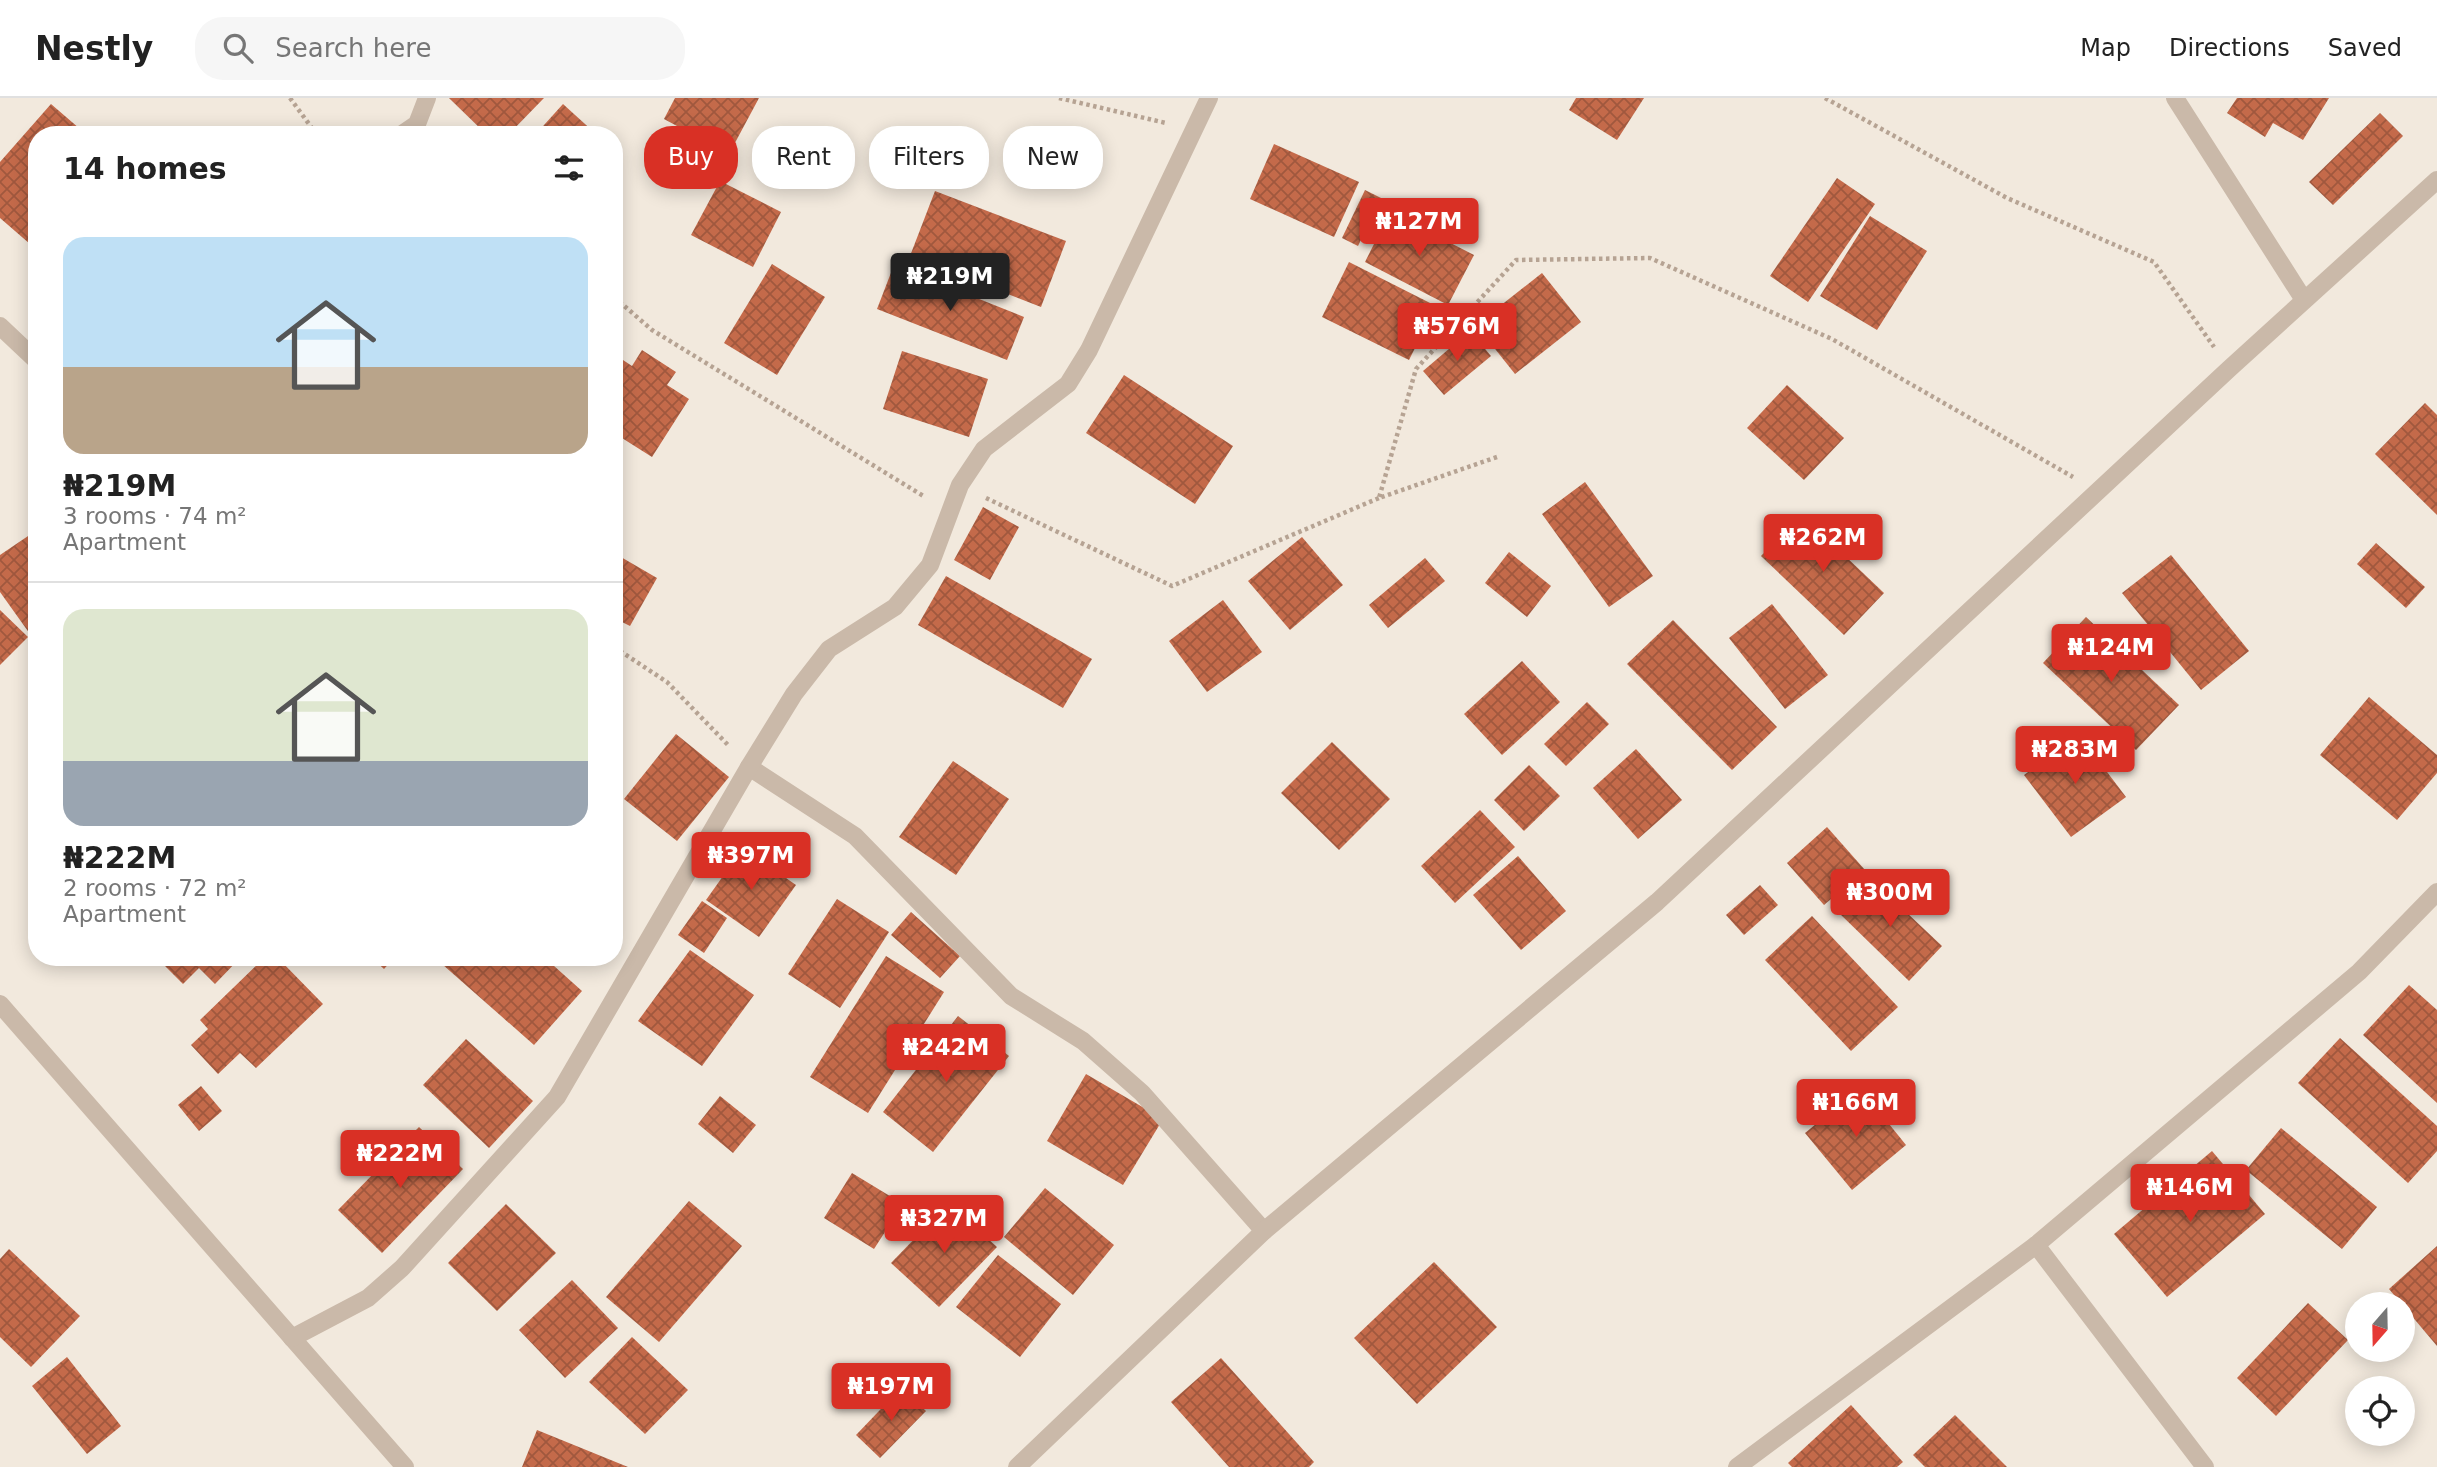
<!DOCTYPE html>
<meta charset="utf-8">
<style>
:root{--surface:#fff;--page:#f6f6f6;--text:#222;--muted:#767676;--line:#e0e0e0;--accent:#d93025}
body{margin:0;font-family:"DejaVu Sans",sans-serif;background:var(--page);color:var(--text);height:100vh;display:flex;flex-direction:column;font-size:26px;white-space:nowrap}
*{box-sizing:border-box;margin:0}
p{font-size:23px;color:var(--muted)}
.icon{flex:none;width:38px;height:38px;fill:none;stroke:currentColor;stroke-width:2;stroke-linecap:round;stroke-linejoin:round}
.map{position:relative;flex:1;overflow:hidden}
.panel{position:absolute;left:28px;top:28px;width:595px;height:840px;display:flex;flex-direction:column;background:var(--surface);border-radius:28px;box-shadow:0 4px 18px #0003}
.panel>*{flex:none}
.banner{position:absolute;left:644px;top:28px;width:665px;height:63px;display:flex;gap:14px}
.needle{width:46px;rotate:200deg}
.buttons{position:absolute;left:2345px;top:1194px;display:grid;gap:14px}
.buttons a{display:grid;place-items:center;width:70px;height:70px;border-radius:50%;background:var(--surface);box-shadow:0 4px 18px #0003;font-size:35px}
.price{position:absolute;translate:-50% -60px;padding:0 16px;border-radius:7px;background:var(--accent);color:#fff;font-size:23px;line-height:46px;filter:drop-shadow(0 2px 4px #0008)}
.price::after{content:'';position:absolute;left:50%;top:42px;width:21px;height:16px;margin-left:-10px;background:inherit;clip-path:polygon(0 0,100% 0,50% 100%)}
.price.on{background:#222;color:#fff}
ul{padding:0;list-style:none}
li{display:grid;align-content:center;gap:14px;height:371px;padding:0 35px}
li+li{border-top:2px solid var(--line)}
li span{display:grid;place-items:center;height:217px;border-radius:21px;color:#555}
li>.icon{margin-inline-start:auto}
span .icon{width:126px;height:126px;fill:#fffc;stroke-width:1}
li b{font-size:30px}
h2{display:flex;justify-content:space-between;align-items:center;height:84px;padding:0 35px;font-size:30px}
.tag{padding:0 24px;border-radius:28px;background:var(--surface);box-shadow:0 4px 18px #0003;font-size:24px;line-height:63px}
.tag.on{background:var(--accent);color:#fff}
header{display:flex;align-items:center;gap:42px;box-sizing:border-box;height:98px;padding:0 35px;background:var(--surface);border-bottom:2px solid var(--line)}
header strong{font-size:33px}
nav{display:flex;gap:38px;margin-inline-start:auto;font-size:24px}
.search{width:490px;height:63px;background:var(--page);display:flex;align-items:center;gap:18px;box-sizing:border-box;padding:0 24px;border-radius:28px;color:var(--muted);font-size:26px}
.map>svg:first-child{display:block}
.building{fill:url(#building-cross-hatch)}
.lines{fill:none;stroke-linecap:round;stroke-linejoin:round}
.path{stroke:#b6a393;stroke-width:4.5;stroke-dasharray:3.5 3.5;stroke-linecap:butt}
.street{stroke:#cab9a9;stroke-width:18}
</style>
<header>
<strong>Nestly</strong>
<div class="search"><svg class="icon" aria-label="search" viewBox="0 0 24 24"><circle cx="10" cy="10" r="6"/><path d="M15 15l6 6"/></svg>Search here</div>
<nav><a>Map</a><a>Directions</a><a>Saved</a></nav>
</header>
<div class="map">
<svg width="2437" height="1369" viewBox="0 0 2437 1369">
<defs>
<pattern id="building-cross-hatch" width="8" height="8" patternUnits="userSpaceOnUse" patternTransform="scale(1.75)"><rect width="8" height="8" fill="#c46a4a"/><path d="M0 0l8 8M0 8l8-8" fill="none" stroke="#a0583e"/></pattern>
</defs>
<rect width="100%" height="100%" fill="#f2e9dd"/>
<g class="building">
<polygon points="449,0 544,0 508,37 487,37"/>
<polygon points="675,0 759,0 729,56 664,21"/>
<polygon points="1576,0 1644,0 1617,42 1569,12"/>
<polygon points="2237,0 2329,0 2303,42 2273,25 2265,39 2227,15"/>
<polygon points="51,6 87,37 37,37 37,138 30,146 0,120 0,64"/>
<polygon points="563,6 597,37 535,37"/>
<polygon points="2380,15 2403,38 2333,107 2309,84"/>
<polygon points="1274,46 1359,84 1334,139 1250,101"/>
<polygon points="1837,80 1875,106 1808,204 1770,178"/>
<polygon points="720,83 781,114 753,169 691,137"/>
<polygon points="1365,92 1381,100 1358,148 1342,140"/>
<polygon points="935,93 1066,143 1041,209 910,158"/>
<polygon points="1390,114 1474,157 1448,207 1365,164"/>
<polygon points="1870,118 1927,153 1877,232 1820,198"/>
<polygon points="1349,164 1436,208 1409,262 1322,219"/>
<polygon points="772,166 825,199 777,277 724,245"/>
<polygon points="894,167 1024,219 1007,262 877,211"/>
<polygon points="1542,175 1581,224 1515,276 1476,227"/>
<polygon points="1470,233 1491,258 1444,297 1423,273"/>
<polygon points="642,252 676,274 667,287 689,301 652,359 614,335 614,256 632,268"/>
<polygon points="902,253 988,281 969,339 883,311"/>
<polygon points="1124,277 1233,348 1195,406 1086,335"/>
<polygon points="1787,287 1844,340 1804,382 1747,330"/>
<polygon points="2425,305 2437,317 2437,417 2375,356"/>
<polygon points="1585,384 1653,478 1609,509 1542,416"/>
<polygon points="983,409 1019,429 990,482 954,462"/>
<polygon points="1801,416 1884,495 1844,537 1761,458"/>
<polygon points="34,434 37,438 37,542 35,543 0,494 0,457"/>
<polygon points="1302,439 1343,487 1290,532 1248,483"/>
<polygon points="2376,445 2425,489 2406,510 2357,466"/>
<polygon points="1509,454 1551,488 1527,519 1485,485"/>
<polygon points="614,455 657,480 630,528 614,520"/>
<polygon points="2171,457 2249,553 2201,592 2122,495"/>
<polygon points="1425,460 1445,483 1388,530 1369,507"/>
<polygon points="946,478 1092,561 1063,610 918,527"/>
<polygon points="1223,502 1262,554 1207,594 1169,543"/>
<polygon points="1772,506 1828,577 1785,611 1729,540"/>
<polygon points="0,512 28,539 0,567"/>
<polygon points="2086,519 2179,607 2136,652 2043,565"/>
<polygon points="1673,522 1777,629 1732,672 1627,566"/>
<polygon points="1522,563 1560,604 1502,657 1464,616"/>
<polygon points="2369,599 2437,657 2437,675 2397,722 2320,657"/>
<polygon points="1587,604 1609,626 1566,668 1544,646"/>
<polygon points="676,636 729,679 677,743 624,701"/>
<polygon points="2079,637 2126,699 2071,739 2024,677"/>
<polygon points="1332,644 1390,701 1339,752 1281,695"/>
<polygon points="1636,651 1682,702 1638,741 1593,690"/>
<polygon points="953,663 1009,701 956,777 899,739"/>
<polygon points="1529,667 1560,698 1524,733 1494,702"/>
<polygon points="1480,712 1515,749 1455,805 1421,768"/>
<polygon points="1827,729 1865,772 1824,807 1787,765"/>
<polygon points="743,750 796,787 759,839 706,802"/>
<polygon points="1518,758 1566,813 1521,852 1473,797"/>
<polygon points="1870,780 1942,848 1909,883 1838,814"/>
<polygon points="1760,787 1778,807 1744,837 1726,817"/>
<polygon points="837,801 889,834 840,910 788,876"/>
<polygon points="702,803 727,820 704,855 678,837"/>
<polygon points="911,814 960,858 940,880 891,837"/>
<polygon points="1812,818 1898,909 1851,953 1765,862"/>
<polygon points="690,852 754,897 702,968 638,923"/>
<polygon points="886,858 944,894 868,1015 810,979"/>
<polygon points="171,859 241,859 215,886 199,870 183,886 164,867"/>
<polygon points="265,859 277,859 323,906 256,970 240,955 218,976 191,947 208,931 200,922"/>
<polygon points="371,859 395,859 384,871"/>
<polygon points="434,859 544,859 582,893 534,947"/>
<polygon points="2409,887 2437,912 2437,1005 2363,937"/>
<polygon points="958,918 1009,958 933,1054 883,1014"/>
<polygon points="2340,940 2437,1028 2437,1053 2408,1085 2298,985"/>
<polygon points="466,941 533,1003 489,1050 423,987"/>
<polygon points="1086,976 1163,1021 1123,1087 1047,1043"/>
<polygon points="201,988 222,1013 199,1033 178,1007"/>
<polygon points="1860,990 1906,1047 1852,1092 1805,1035"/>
<polygon points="720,998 756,1027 733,1055 698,1026"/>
<polygon points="419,1029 463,1071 382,1155 338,1112"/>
<polygon points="2281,1030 2377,1109 2342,1151 2246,1072"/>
<polygon points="2212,1053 2265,1116 2167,1199 2114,1136"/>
<polygon points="852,1075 903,1106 874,1151 824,1120"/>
<polygon points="1045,1090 1114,1147 1073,1197 1004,1139"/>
<polygon points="689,1103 742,1148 659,1244 606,1199"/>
<polygon points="949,1105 997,1149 939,1209 891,1165"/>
<polygon points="506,1106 556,1155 497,1213 448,1165"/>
<polygon points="2437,1148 2437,1248 2389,1191"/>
<polygon points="9,1151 80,1218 31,1269 0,1239 0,1161"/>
<polygon points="998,1157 1061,1206 1020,1259 956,1209"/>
<polygon points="1434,1164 1497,1229 1417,1306 1354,1240"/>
<polygon points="572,1182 618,1230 565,1280 519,1232"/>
<polygon points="2308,1205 2348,1242 2276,1318 2237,1280"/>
<polygon points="632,1239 688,1292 645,1336 589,1284"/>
<polygon points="67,1259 121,1328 87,1356 32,1288"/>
<polygon points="1221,1260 1314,1364 1309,1369 1229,1369 1171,1304"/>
<polygon points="901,1290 926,1313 880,1360 856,1337"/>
<polygon points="1851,1307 1903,1364 1897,1369 1792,1369 1788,1365"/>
<polygon points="1955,1317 2007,1369 1925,1369 1913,1357"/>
<polygon points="537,1332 628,1369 522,1369"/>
</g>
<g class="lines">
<g class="path">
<polyline points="290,0 317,37"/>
<polyline points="1059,0 1166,25"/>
<polyline points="1825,0 2007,100 2154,164 2214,249"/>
<polyline points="614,199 652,232 925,399"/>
<polyline points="1497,359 1379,400 1416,271 1516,162 1650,160 1832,241 2073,379"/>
<polyline points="986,400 1172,488 1379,400"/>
<polyline points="614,549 667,584 729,648"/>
</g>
<g class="street">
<polyline points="2175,0 2304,202"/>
<polyline points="401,37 417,26 427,0"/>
<polyline points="0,228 37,263"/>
<polyline points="749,669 855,738 1011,898 1083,943 1142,995 1264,1133"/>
<polyline points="0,906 405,1369"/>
<polyline points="2036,1147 2205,1369"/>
<polyline points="292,1240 368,1200 402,1170 557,999 749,669 794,596 829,551 895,509 930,467 960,387 984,351 1068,286 1089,252 1209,0"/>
<polyline points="1017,1369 1264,1133 1657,804 2229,271 2437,82"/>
<polyline points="1737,1369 2036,1147 2359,874 2437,794"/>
</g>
</g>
</svg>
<div class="buttons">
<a><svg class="needle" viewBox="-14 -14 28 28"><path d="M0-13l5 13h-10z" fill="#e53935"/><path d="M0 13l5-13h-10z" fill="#767676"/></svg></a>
<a><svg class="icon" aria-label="locate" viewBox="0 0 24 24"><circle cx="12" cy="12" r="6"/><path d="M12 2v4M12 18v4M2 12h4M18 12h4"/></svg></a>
</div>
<b class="price" style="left:1419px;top:160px">₦127M</b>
<b class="price on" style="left:950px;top:215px">₦219M</b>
<b class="price" style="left:1457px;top:265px">₦576M</b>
<b class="price" style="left:1823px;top:476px">₦262M</b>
<b class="price" style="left:2111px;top:586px">₦124M</b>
<b class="price" style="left:2075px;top:688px">₦283M</b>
<b class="price" style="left:751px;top:794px">₦397M</b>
<b class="price" style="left:1890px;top:831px">₦300M</b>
<b class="price" style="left:946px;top:986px">₦242M</b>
<b class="price" style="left:1856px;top:1041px">₦166M</b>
<b class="price" style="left:400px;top:1092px">₦222M</b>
<b class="price" style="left:2190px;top:1126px">₦146M</b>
<b class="price" style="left:944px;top:1157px">₦327M</b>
<b class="price" style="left:891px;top:1325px">₦197M</b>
<div class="banner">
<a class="tag on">Buy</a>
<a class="tag">Rent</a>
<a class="tag">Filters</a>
<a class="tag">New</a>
</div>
<section class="panel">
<h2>14 homes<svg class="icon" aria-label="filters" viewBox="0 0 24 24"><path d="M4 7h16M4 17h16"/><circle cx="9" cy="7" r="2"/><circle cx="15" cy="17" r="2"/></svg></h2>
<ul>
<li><span style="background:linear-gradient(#bfe0f5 60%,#b9a48a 0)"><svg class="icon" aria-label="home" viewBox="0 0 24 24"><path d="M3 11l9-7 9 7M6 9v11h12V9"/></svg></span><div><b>₦219M</b><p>3 rooms · 74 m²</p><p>Apartment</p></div></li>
<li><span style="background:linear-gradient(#dfe7d0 70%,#9aa5b1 0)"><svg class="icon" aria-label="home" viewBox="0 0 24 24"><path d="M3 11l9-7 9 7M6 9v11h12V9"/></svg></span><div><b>₦222M</b><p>2 rooms · 72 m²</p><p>Apartment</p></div></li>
</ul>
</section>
</div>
